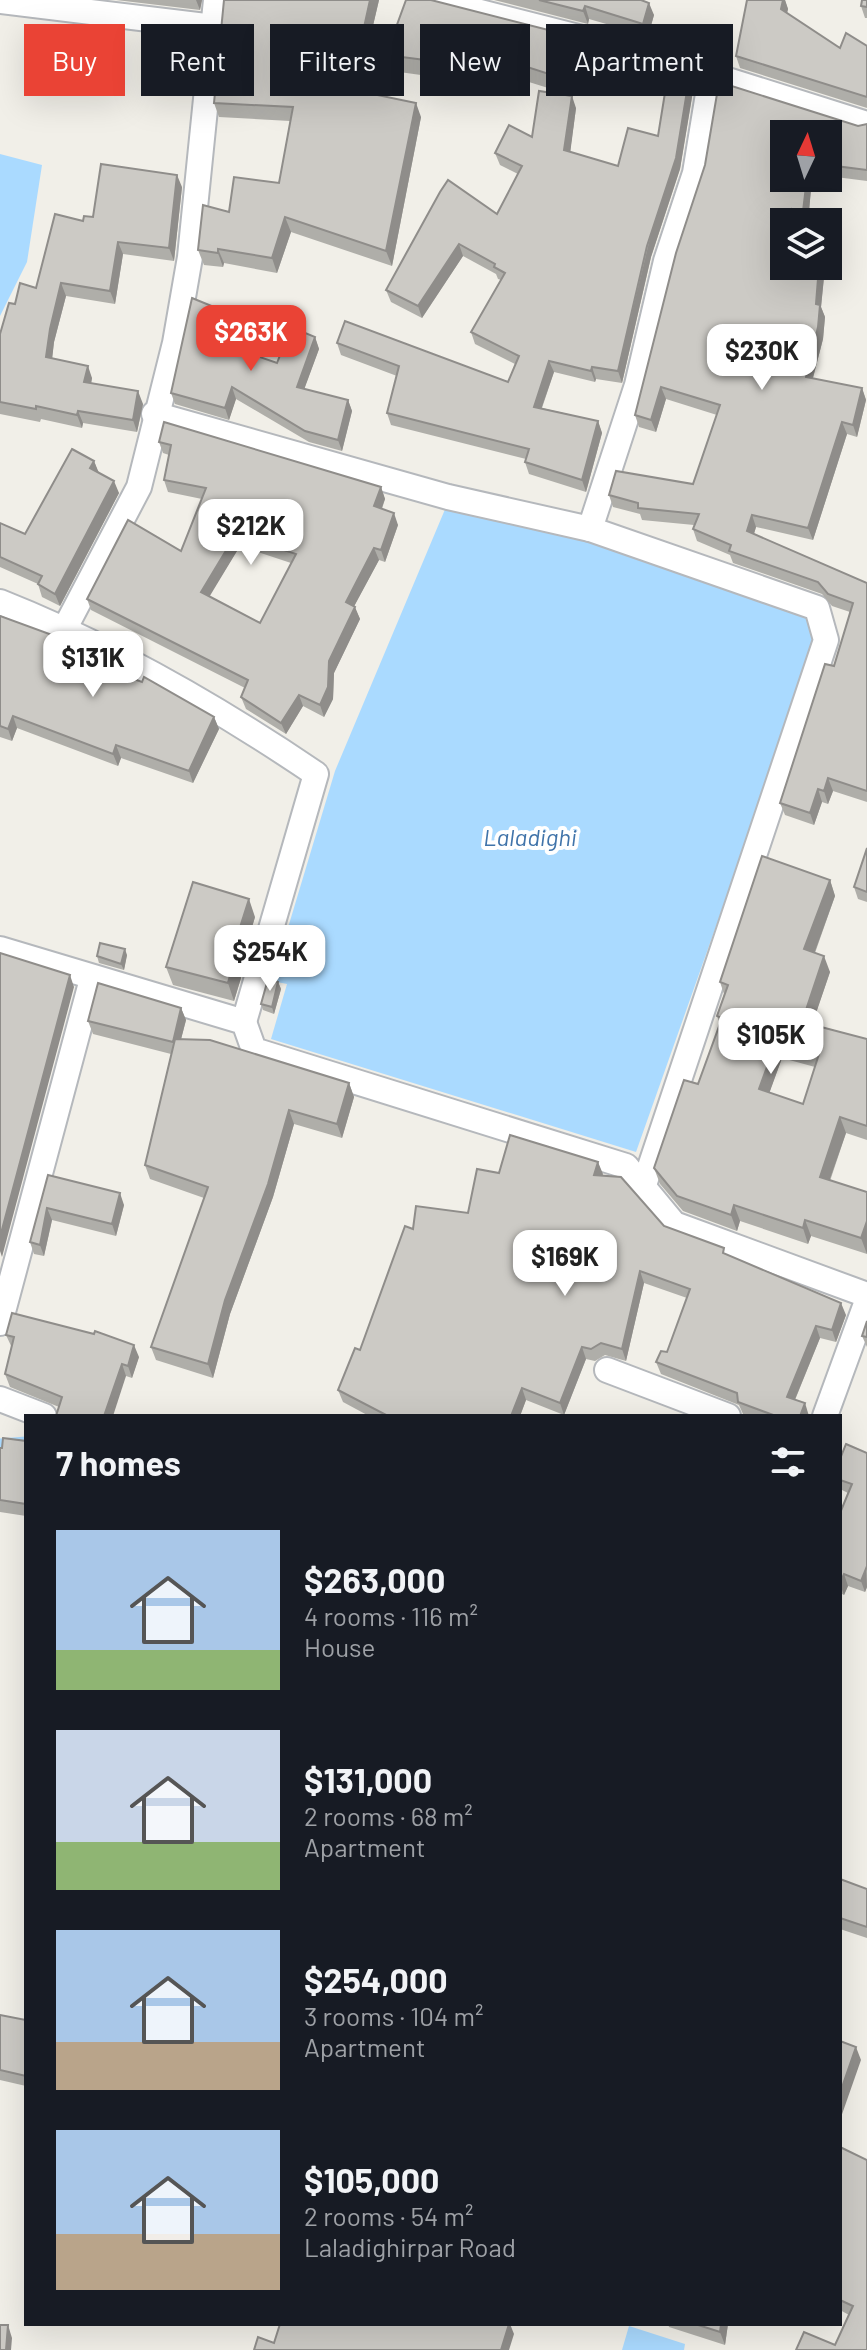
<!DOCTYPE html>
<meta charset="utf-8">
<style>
:root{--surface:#171b24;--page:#242831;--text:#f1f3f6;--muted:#9ea1a6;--accent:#ea4335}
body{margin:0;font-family:Barlow,sans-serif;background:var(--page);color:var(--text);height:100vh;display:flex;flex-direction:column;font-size:30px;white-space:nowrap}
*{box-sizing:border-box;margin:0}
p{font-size:26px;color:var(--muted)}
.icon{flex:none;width:44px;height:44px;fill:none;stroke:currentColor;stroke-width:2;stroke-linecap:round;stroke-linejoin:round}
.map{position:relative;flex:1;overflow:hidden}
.details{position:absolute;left:24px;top:1414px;width:818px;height:912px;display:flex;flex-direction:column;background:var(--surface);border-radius:0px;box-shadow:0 8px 32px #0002}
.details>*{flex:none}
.guide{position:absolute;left:24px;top:24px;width:820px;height:72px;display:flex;gap:16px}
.needle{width:52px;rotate:4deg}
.buttons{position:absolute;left:770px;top:120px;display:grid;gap:16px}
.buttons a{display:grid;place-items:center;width:72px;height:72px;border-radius:0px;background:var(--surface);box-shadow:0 8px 32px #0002;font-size:40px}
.price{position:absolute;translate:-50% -68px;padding:0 18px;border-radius:16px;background:#fff;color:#222;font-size:26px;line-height:52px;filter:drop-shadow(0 2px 4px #0008)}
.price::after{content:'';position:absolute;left:50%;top:48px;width:24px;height:18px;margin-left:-12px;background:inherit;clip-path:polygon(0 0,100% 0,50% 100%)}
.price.active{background:var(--accent);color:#fff}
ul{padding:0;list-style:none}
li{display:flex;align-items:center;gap:24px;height:200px;padding:0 32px}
li span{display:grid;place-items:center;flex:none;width:224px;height:160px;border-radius:0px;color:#555}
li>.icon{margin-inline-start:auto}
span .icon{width:96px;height:96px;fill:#fffc;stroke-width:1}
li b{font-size:34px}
h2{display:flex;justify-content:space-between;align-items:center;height:96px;padding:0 32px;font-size:34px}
.chip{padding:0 28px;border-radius:0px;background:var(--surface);box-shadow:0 8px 32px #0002;font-size:28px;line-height:72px}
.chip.active{background:var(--accent);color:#fff}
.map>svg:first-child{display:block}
.water{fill:#aadaff}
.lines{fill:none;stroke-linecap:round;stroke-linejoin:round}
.stream{stroke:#aadaff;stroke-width:9}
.minor-casing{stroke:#b5b8bc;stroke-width:28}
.minor{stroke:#fff;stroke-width:24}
.wall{fill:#afaea9;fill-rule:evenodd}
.shaded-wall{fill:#8f8d8a}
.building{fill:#cccac5;stroke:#8f8d8a;stroke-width:2;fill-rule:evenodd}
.labels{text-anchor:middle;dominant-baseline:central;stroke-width:8;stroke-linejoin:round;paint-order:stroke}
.water-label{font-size:24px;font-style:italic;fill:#4174aa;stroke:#fff}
</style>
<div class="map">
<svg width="867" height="2350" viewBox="0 0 867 2350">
<rect width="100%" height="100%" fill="#f1efe8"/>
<g class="water">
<polygon points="0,154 42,165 27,262 0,316"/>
<polygon points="446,507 592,541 806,616 817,641 636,1152 271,1039 287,984 272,981 335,771"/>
<polygon points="629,2326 685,2344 684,2350 622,2350"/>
</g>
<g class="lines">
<polyline class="stream" points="0,1443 26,1441"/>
<defs>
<g id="minor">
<polyline points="433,0 645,54 867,124"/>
<polyline points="0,1 214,27"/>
<polyline points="154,414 448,497 590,529 817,608 826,640 643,1188"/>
<polyline points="590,529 637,385 666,261 695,173 711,76"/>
<path d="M0 602C111 646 217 707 316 774L244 1022"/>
<polyline points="65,628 139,487 175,343 190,257 216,0"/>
<polyline points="0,949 244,1022 254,1050 626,1166 674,1224 867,1295"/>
<polyline points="0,1323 92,979"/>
<polyline points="607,1370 728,1416"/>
<polyline points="0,1399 44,1416"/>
<polyline points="825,1416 867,1301"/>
</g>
</defs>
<use href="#minor" class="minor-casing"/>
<use href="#minor" class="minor"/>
</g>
<g class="wall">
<polygon points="116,0 202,0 200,10"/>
<polygon points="224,0 379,0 368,47 330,42 326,62 292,57 289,76 421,117 392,266 291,232 277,273 224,263 223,267 204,265 198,250 229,212 279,183 290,121 219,117 214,103"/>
<polygon points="494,0 641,0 654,15 648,36 589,19 588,24"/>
<polygon points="747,0 785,0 788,9 787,13 840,48 867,46 867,108 740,68 736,56"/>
<polygon points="867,0 867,18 865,18 861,6"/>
<polygon points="568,35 574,51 561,92 487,69 486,84 392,71 386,55"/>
<polygon points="719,82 858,126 867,124 867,181 828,176 828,134 784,134 784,178 812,178 808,222 784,222 784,266 820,266 824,277 821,307 825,317 823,339 813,378 862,388 866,400 857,437 847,434 813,540 756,527 754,534 867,583 867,802 833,791 828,804 822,802 814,825 785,815 780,803 825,664 834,666 850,612 832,606 822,594 733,563 730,555 697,541 693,529 694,525 642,520 640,514 613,507 609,495 616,471 693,484 717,415 666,399 656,432 639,427 635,415 676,253 705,165"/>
<polygon points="694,85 680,169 651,257 622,383 596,379 595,382 554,372 542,408 598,421 602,433 586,492 529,474 525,462 526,459 391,425 387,413 397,376 341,355 337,343 508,382 515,364 475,344 471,332 501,280 498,279 496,274 463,256 422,318 391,302 386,290 497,214 518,174 500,165 495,153 532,137 576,108 570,152 618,166 658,136"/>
<polygon points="182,187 174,261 123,254 115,304 66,296 54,342 52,358 92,378 91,383 143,404 137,432 83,423 82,428 41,419 40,422 0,414 0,334 15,304 36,288 83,221"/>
<polygon points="241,318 245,329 238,349 277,363 315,337 319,349 304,389 348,400 352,411 342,451 309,442 236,399 229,420 175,404 171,393"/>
<path d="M159 442 381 487 385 499 382 509 398 525 385 562 379 560 354 606 360 619 334 673 333 699 324 717 303 706 286 734 246 709 241 697 245 688 91 610 87 599 181 551 202 499 168 492 164 480 169 455 163 453ZM240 546 291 563 260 623 209 596Z"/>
<polygon points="94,461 98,472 119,493 60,606 42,597 38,584 0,567 0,523 25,534"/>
<polygon points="0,616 103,665 102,668 214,717 219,729 193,783 121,758 118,766 17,728 12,741 0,737"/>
<polygon points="867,848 867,902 858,899 854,887"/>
<path d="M830 880 835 896 815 953 830 972 812 1024 867 1039V1140L846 1133 830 1181 867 1192V1254L811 1236 808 1244 740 1221 737 1231 683 1211 660 1184 654 1168 698 1084 720 1024 717 1016 724 994 720 982ZM782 1058 815 1067 803 1104 769 1093Z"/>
<polygon points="255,917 239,971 241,978 234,1001 173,985 166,967"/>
<polygon points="127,955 124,970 99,963 97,956"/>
<polygon points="278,982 281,989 274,1014 263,1010 261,1004"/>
<polygon points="181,1008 186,1020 181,1039 349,1083 354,1097 342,1138 294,1124 273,1197 230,1314 213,1378 156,1360 151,1347 204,1198 150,1179 145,1165 171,1054 93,1034 88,1021"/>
<polygon points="598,1162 602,1176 664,1226 726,1254 846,1315 836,1342 820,1338 795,1400 809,1416 748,1416 743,1414 739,1405 661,1374 656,1362 667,1352 687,1298 644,1283 626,1361 605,1355 595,1361 586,1359 564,1415 526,1400 520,1416 369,1416 343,1402 338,1390 360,1350 413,1229 468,1213 499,1173"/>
<polygon points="48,1175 124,1205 116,1236 52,1220 44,1256 34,1254 30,1242"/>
<polygon points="867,1321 867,1347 862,1336"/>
<polygon points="6,1335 139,1357 132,1378 126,1376 59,1407 10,1387 5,1374 12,1348"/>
<polygon points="26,1441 26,1516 0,1512 0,1448"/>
<polygon points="867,1453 867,1587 865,1592 848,1586 844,1595 840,1593 840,1513 848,1493 840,1489 840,1459"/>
<polygon points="840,1879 867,1889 867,1938 840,1929"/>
<polygon points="0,2015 26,2020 26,2086 0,2080"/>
<polygon points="840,2147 867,2350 835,2345 849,2315 840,2310"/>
<polygon points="668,2324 728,2324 725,2345 669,2327"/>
</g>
<g class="shaded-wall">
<polygon points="196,0 202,0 200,10"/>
<polygon points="370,0 379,0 368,47 363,32"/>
<polygon points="783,0 785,0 788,9 785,21 781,9"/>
<polygon points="649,3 654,15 648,36 643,24"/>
<polygon points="585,6 589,19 588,24 583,11"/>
<polygon points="324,28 330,42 326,62 321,47"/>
<polygon points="568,35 574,51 561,92 555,76"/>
<polygon points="287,42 292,57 287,89 281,75"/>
<polygon points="481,52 487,69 486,84 480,67"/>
<polygon points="690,73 694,85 680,169 651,257 622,383 618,371"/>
<polygon points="572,96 576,108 569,162 564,150"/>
<polygon points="416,103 421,117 392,266 386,251"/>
<polygon points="177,175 182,187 174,261 169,248"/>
<polygon points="807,178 812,178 808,222 803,211"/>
<polygon points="792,209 796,222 789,222"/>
<polygon points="285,217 291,232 277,273 272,258"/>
<polygon points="784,241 784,266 779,260"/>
<polygon points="118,242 123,254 115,304 110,291"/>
<polygon points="459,244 463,256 422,318 418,306"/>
<polygon points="218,249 224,263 223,267 218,253"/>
<polygon points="819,266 824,277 821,307 825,317 823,339 810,389 806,377"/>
<polygon points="61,283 66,296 54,342 51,369 46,357 50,329"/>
<polygon points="241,318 245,329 235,358 231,347"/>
<polygon points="315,337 319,349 301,398 297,387"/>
<polygon points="549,361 554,372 538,418 534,407"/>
<polygon points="88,366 92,378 89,395 84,382"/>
<polygon points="592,367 596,379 595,382 591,371"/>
<polygon points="232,387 236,399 229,420 225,408"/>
<polygon points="661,387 666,399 656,432 651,420"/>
<polygon points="862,388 866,400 857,437 853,425"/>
<polygon points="138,391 143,404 137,432 133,420"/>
<polygon points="348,400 352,411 342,451 338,440"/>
<polygon points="78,411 83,423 82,428 77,415"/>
<polygon points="598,421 602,433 586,492 582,480"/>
<polygon points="842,422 847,434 813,540 808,528"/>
<polygon points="94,461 99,473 90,468"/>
<polygon points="114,481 119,493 60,606 55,594"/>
<polygon points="381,487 385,499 378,518 374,506"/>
<polygon points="394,513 398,525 385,562 381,550"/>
<polygon points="752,515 756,527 751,543 747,531"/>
<polygon points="236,534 240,546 205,604 201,592"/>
<polygon points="374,548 379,560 350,614 346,602"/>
<polygon points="355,607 360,619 334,673 333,699 324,717 320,705 329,661"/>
<polygon points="98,652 103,665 99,678 94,665"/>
<polygon points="299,695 303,706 286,734 281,723"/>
<polygon points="13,716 17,728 12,741 8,729"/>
<polygon points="214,717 219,729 193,783 189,771"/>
<polygon points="116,745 121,758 118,766 113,754"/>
<polygon points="828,778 833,791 828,804 824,791"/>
<polygon points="818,789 822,802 814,825 810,813"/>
<polygon points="830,880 835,896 810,965 804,949"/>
<polygon points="249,899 255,917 239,971 241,978 234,1001 228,983 230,959"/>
<polygon points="125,949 127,955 124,970 121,964"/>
<polygon points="824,956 830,972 808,1037 802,1022"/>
<polygon points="70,975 74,987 2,1257 0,1251 0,1237"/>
<polygon points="278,982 281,989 274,1014 272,1007"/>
<polygon points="181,1008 186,1020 177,1055 173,1042"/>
<polygon points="776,1042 782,1058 765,1105 759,1089"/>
<polygon points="349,1083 354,1097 342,1138 337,1124"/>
<polygon points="289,1110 294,1124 273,1197 230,1314 213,1378 208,1364 225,1300"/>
<polygon points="840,1117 846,1133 825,1193 820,1177"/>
<polygon points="598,1162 603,1174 599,1187 594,1175"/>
<polygon points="120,1193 124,1205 116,1236 112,1224"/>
<polygon points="734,1205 740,1221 737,1231 731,1215"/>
<polygon points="47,1208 52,1220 44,1256 40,1245"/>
<polygon points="805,1220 811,1236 808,1244 803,1228"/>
<polygon points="867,1221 867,1254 861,1238"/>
<polygon points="640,1271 644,1283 626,1361 622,1349"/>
<polygon points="841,1303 846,1315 836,1342 832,1330"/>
<polygon points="816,1326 820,1338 791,1409 787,1397"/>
<polygon points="134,1345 139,1357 132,1378 128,1366"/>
<polygon points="582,1347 586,1359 564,1415 560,1403"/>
<polygon points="122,1364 126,1376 113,1416 104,1416"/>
<polygon points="522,1388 526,1400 520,1416 511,1416"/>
<polygon points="805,1403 809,1416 800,1416"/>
<polygon points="866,1566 867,1587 865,1592 861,1581"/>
<polygon points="844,1574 848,1586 844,1595 840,1584"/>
<polygon points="856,2047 861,2060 840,2120 840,2093"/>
<polygon points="509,2324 510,2324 514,2334 509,2350 501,2350"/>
<polygon points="721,2324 728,2324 725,2345 720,2332"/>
<polygon points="8,2325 12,2338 11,2350 6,2350"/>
</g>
<g class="building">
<polygon points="224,0 370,0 363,32 324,28 321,47 287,42 281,75 416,103 386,251 285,217 272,258 218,249 218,253 198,250 203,205 229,212 234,177 279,183 293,107 214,103"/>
<polygon points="406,0 431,0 568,35 555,76 481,52 480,67 386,55"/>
<polygon points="539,0 641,0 649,3 643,24 585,6 583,11"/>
<polygon points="747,0 783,0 781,9 840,48 846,33 867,46 867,97 736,56"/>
<polygon points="862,0 867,0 867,7 861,6"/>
<polygon points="669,68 690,73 676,158 647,246 618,371 592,367 591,371 549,361 534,407 598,421 582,480 525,462 529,449 387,413 399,366 337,343 345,321 508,382 519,356 471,332 505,273 494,267 495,264 459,244 418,306 386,290 440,192 448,180 497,214 522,166 495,153 509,125 532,137 539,91 572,96 564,150 618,166 628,128 658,136"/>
<polygon points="719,82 858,126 867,124 867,170 828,165 828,134 784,134 784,178 807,178 803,211 792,209 789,222 784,222 784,241 779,260 784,261 784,266 819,266 816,304 820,305 818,327 806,377 862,388 853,425 842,422 808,528 752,515 747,531 867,583 867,791 828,778 824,791 818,789 810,813 780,803 825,664 834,666 853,603 828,594 818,582 729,551 731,545 693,529 699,514 638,508 638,503 609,495 616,471 693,484 720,405 661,387 651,420 635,415 676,253 705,165"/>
<polygon points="101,164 177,175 169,248 118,242 110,291 61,283 50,329 46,357 88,366 84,382 138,391 133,420 78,411 77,415 36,406 36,409 0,402 0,334 9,303 15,304 20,283 36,288 55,214 83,221 84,216 93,217"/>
<polygon points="192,298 241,318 231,347 277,363 291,327 315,337 297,387 348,400 338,440 305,431 232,387 225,408 171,393"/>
<path d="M164 422 381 487 374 506 394 513 381 550 374 548 346 602 355 607 329 661 328 687 320 705 299 695 281 723 241 697 248 680 87 599 128 520 181 551 206 488 164 480 171 445 159 442ZM236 534 296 554 260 623 201 592Z"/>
<polygon points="72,449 94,461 90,468 114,481 55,594 38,584 42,576 0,557 0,523 25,534"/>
<polygon points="0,616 93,650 98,652 94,665 142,682 144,677 214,717 189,771 116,745 113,754 13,716 8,729 0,726"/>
<polygon points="867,848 867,892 854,887"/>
<path d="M762 856 830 880 804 949 824 956 802 1022 867 1039V1126L840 1117 820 1177 867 1192V1221L861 1238 805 1220 803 1228 734 1205 731 1215 677 1196 654 1168 684 1080 698 1084 722 1018 717 1016 728 985 720 982ZM776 1042 819 1054 803 1104 759 1089Z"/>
<polygon points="193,882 249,899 230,959 234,960 228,983 166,967"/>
<polygon points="100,943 125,949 121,964 97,956"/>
<polygon points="0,953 70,975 0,1237"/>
<polygon points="268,979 278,982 272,1007 261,1004"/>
<polygon points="98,983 181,1008 173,1042 88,1021"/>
<polygon points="175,1039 210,1040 349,1083 337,1124 289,1110 268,1184 225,1300 208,1364 151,1347 208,1187 145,1165"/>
<polygon points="510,1135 598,1162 594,1175 621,1177 664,1226 724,1248 723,1253 841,1303 832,1330 816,1326 787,1397 805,1403 800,1416 776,1416 738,1402 737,1393 656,1362 661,1351 667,1352 690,1289 640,1271 622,1349 601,1343 591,1349 582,1347 560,1403 522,1388 511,1416 388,1416 338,1390 355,1348 360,1350 405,1226 413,1229 416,1206 468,1213 477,1169 499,1173"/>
<polygon points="48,1175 120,1193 112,1224 47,1208 40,1245 30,1242"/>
<polygon points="12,1313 94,1334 95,1331 134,1345 128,1366 122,1364 104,1416 56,1416 62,1397 5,1374 14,1337 6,1335"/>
<polygon points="867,1321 867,1337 862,1336"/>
<polygon points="3,1438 26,1441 26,1504 0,1500 0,1448 2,1448"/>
<polygon points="846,1444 867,1453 867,1566 861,1581 844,1574 840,1583 840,1513 852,1484 840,1480 840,1459"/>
<polygon points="840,1879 867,1889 867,1927 840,1918"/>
<polygon points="0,2015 26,2020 26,2076 0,2070"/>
<polygon points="840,2041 856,2047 840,2093"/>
<polygon points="840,2147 867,2160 867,2350 796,2350 804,2332 835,2345 853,2306 840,2300"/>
<polygon points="280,2324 509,2324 501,2350 254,2350 258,2337 274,2343"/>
<polygon points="695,2324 721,2324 720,2332"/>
<polygon points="0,2325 8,2325 6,2350 0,2350"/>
</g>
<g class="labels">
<g class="water-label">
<text x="530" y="836">Laladighi</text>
</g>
</g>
</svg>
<div class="buttons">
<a><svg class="needle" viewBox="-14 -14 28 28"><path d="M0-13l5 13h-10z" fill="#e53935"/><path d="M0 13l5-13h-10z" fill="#9ea1a6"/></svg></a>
<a><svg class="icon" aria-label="layers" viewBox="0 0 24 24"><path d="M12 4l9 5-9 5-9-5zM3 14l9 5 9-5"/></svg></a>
</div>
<b class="price active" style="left:251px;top:373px">$263K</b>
<b class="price" style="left:762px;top:392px">$230K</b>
<b class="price" style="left:251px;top:567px">$212K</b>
<b class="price" style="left:93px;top:699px">$131K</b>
<b class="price" style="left:270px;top:993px">$254K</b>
<b class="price" style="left:771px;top:1076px">$105K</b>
<b class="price" style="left:565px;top:1298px">$169K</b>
<div class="guide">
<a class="chip active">Buy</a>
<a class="chip">Rent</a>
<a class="chip">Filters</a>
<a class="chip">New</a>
<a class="chip">Apartment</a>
</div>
<section class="details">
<h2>7 homes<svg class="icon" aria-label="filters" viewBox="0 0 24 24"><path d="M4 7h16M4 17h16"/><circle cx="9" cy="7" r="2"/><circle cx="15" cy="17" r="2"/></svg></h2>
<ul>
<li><span style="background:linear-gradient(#a9c7e8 75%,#8fb573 0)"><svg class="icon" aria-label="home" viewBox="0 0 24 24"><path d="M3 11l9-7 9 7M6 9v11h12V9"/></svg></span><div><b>$263,000</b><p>4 rooms · 116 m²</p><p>House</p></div></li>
<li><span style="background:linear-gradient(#c9d6e8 70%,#8fb573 0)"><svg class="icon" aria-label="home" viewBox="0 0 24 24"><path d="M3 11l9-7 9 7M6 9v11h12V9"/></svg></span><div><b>$131,000</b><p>2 rooms · 68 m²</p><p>Apartment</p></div></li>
<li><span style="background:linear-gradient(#a9c7e8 70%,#b9a48a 0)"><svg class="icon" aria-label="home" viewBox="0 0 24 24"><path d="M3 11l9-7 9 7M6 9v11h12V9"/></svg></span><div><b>$254,000</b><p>3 rooms · 104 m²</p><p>Apartment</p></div></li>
<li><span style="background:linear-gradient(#a9c7e8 65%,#b9a48a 0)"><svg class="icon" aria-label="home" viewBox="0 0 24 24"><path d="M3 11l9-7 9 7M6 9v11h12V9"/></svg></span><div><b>$105,000</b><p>2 rooms · 54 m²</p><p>Laladighirpar Road</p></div></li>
</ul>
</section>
</div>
